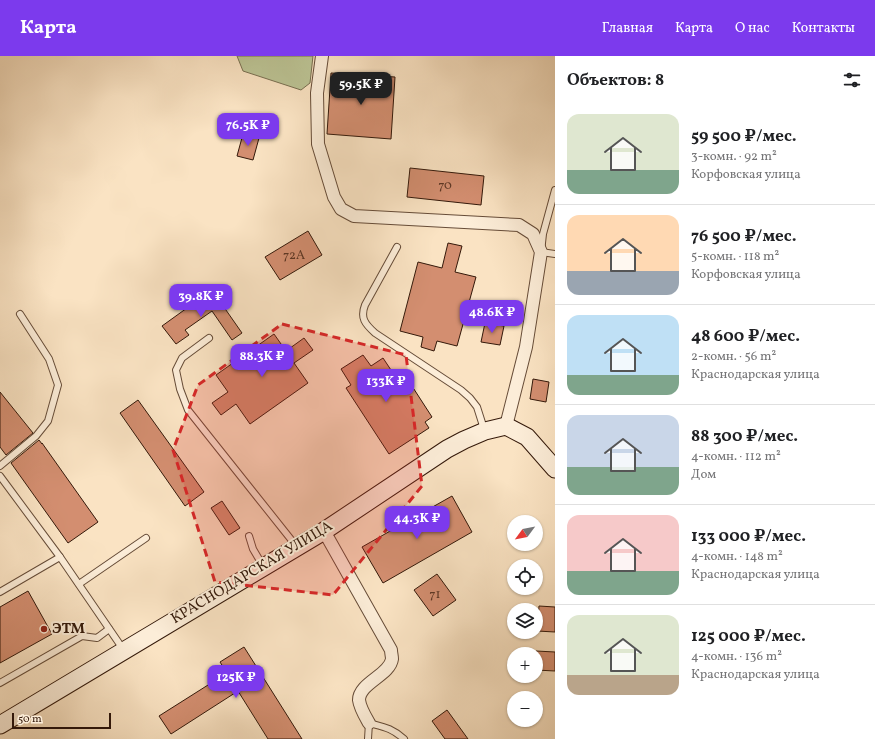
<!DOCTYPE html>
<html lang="ru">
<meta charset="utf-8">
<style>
:root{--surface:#fff;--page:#f6f6f6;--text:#202124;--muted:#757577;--line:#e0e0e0;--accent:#7c3aed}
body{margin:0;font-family:Vollkorn,serif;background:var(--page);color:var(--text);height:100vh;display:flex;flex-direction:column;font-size:15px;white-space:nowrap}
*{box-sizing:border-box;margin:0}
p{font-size:13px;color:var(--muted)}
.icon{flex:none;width:22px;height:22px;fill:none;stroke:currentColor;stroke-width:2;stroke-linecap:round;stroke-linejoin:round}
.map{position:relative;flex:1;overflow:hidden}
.sheet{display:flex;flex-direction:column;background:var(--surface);width:320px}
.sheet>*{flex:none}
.needle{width:26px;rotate:238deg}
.tools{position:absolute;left:507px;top:459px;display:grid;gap:8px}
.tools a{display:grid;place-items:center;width:36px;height:36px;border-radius:50%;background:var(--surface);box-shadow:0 1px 3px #0004;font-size:20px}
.scale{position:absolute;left:12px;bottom:10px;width:99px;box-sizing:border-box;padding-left:4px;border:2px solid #34190a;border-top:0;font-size:11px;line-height:14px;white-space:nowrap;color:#34190a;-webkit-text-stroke:3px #fcedd8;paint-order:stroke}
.price{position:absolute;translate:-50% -34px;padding:0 9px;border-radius:8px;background:var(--accent);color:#fff;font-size:13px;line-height:26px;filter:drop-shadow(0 1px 2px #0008)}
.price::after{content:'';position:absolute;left:50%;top:24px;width:12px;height:9px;margin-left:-6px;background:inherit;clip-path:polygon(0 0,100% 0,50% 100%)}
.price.on{background:#222;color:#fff}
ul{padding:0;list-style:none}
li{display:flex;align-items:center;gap:12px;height:100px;padding:0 12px}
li+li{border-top:1px solid var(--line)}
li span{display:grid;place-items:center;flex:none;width:112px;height:80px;border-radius:12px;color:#555}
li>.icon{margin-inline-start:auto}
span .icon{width:48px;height:48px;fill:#fffc;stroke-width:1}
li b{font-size:17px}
h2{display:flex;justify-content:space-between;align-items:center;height:48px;padding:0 12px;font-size:17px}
header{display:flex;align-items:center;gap:24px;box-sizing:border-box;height:56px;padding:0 20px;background:var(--accent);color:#fff}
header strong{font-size:19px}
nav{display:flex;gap:22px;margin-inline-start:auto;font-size:14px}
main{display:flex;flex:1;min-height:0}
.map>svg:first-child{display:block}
.green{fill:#bcc495;stroke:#786e50}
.building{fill:#d38e70;stroke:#34190a}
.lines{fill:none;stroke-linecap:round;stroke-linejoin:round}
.lane-casing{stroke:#664c38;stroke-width:8}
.street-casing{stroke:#664c38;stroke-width:14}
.secondary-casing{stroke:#34190a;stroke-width:19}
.lane{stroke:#fcedd8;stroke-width:6}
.street{stroke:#fcedd8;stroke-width:12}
.secondary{stroke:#fcedd8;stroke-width:17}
.marked{fill:#d62828;fill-opacity:0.2;stroke:#d62828;stroke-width:3;stroke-dasharray:8 5;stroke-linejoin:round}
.poi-dot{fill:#8f2418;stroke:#fcedd8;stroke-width:1.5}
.labels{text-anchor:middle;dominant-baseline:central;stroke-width:4;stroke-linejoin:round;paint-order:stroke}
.number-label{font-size:13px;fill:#5c3624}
.street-label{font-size:15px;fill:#34190a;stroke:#fcedd8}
.poi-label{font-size:15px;font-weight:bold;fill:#34190a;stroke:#fcedd8;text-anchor:start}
</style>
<header>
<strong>Карта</strong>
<nav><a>Главная</a><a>Карта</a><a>О нас</a><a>Контакты</a></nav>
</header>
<main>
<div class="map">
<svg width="555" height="683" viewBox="0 0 555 683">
<rect width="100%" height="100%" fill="#fae3c3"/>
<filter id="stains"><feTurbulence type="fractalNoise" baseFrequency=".005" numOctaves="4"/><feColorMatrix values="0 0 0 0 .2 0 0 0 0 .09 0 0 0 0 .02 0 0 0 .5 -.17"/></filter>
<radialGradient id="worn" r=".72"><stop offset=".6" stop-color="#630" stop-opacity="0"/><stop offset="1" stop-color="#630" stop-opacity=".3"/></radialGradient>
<polygon class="green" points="237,0 313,0 310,27 301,34 243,15"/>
<g class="building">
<polygon points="331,17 395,21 391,83 327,78"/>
<polygon points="243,78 259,82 253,104 237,100"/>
<polygon points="410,112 484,120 481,149 407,141"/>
<polygon points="308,175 322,199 280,224 265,201"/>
<polygon points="448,187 462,190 455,216 476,221 457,290 437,285 434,295 421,291 423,281 400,275 418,206 442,212"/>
<polygon points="212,234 242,277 232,284 212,255 185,274 189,279 176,288 162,270"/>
<polygon points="485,267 504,270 500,289 481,286"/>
<polygon points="274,278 286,295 304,282 313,294 294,307 308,327 250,368 236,348 221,359 212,347 228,336 216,319"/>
<polygon points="363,299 371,310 383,302 403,332 410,327 432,361 425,366 429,372 389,398 346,332 351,329 341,313"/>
<polygon points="533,323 549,326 546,346 530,343"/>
<polygon points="0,336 33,377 6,399 0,391"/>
<polygon points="138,344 204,436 185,450 120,357"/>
<polygon points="39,384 42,388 42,387 98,466 68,487 11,407"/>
<polygon points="452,440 472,476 383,527 362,491"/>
<polygon points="222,445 240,472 229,479 211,452"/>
<polygon points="437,518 456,544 433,560 414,534"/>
<polygon points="28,535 52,578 0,607 0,551"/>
<polygon points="539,550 555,551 555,576 537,575"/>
<polygon points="244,591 302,683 268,683 238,635 171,678 159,660 227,617 220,606"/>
<polygon points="536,595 555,596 555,615 536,614"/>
<polygon points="447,654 468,683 445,683 432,665"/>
</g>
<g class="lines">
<defs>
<g id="lane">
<polyline points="555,134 543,178 541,196 555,198"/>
<path d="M397 191 365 249C360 262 365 268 375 277L461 334 470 342 477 351 484 373"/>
<polyline points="209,282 182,302 176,314 180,333 188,354 297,491"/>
<polyline points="0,410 36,380 48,365 58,329 49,303 20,258"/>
<polyline points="0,420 60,501 123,593"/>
<polyline points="249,480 253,493 263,510"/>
<polyline points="79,528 146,482"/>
<polyline points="0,536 60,501"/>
<polyline points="0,627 82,580 97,582 109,573"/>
<path d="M368 683 369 667C384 671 392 672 404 683"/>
</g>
<g id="street">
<polyline points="322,0 317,37 318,88 334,141 341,153 354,160 519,169 533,178 541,196 526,291 506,370"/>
<path d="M324 475 391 594C391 597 392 600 392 603 390 619 359 627 359 644 360 652 365 660 369 667"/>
</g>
<polyline id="secondary" points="0,669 324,475 447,393 464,384 485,375 506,370 527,381 555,413"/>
</defs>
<use href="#lane" class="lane-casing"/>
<use href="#street" class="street-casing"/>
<use href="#secondary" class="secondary-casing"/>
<use href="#lane" class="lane"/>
<use href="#street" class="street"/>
<use href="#secondary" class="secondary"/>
</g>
<path class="marked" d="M282 268 406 299 422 430 333 539 215 526 173 394 198 329Z"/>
<circle class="poi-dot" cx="44" cy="573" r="4"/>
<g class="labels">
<g class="number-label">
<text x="445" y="130">70</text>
<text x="294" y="200">72А</text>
<text x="435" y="539">71</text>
</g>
<g class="street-label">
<text transform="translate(252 517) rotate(-31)">КРАСНОДАРСКАЯ УЛИЦА</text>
</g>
<g class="poi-label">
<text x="52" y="573">ЭТМ</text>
</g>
</g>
<rect width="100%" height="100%" filter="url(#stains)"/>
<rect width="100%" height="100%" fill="url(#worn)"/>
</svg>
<div class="tools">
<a><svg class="needle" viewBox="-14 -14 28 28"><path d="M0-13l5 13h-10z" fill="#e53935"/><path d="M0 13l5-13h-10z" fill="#757577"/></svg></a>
<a><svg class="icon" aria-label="locate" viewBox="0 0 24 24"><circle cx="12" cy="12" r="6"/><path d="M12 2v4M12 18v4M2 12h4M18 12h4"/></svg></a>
<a><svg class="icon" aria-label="layers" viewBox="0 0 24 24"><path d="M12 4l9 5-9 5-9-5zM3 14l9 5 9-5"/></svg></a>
<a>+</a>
<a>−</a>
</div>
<div class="scale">50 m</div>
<b class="price on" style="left:361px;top:50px">59.5K ₽</b>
<b class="price" style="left:248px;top:91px">76.5K ₽</b>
<b class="price" style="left:201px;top:262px">39.8K ₽</b>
<b class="price" style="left:492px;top:278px">48.6K ₽</b>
<b class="price" style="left:262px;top:322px">88.3K ₽</b>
<b class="price" style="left:386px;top:347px">133K ₽</b>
<b class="price" style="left:417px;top:484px">44.3K ₽</b>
<b class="price" style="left:236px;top:643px">125K ₽</b>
</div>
<section class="sheet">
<h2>Объектов: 8<svg class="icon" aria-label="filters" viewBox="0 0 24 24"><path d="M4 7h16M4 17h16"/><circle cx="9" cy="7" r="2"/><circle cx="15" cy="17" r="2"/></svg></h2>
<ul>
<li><span style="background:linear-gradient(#dfe7d0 70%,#7fa58c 0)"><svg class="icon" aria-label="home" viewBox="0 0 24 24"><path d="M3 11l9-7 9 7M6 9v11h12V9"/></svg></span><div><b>59 500 ₽/мес.</b><p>3-комн. · 92 m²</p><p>Корфовская улица</p></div></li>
<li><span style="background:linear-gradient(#ffd9b3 70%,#9aa5b1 0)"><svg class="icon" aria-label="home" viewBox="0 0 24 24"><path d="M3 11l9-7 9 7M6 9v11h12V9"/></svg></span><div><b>76 500 ₽/мес.</b><p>5-комн. · 118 m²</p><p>Корфовская улица</p></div></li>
<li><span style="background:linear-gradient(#bfe0f5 75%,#7fa58c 0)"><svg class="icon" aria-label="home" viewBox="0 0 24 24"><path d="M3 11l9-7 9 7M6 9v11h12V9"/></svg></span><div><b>48 600 ₽/мес.</b><p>2-комн. · 56 m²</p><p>Краснодарская улица</p></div></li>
<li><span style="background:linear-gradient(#c9d6e8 65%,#7fa58c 0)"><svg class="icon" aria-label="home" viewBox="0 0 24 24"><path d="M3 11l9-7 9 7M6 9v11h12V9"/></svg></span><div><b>88 300 ₽/мес.</b><p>4-комн. · 112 m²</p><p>Дом</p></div></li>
<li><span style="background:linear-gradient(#f6c9c9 70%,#7fa58c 0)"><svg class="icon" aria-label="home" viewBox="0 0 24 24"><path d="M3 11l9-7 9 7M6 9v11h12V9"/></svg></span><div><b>133 000 ₽/мес.</b><p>4-комн. · 148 m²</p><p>Краснодарская улица</p></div></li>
<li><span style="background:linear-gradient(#dfe7d0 75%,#b9a48a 0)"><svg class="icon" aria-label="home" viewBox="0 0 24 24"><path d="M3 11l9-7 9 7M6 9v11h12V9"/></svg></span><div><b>125 000 ₽/мес.</b><p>4-комн. · 136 m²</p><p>Краснодарская улица</p></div></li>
</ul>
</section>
</main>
